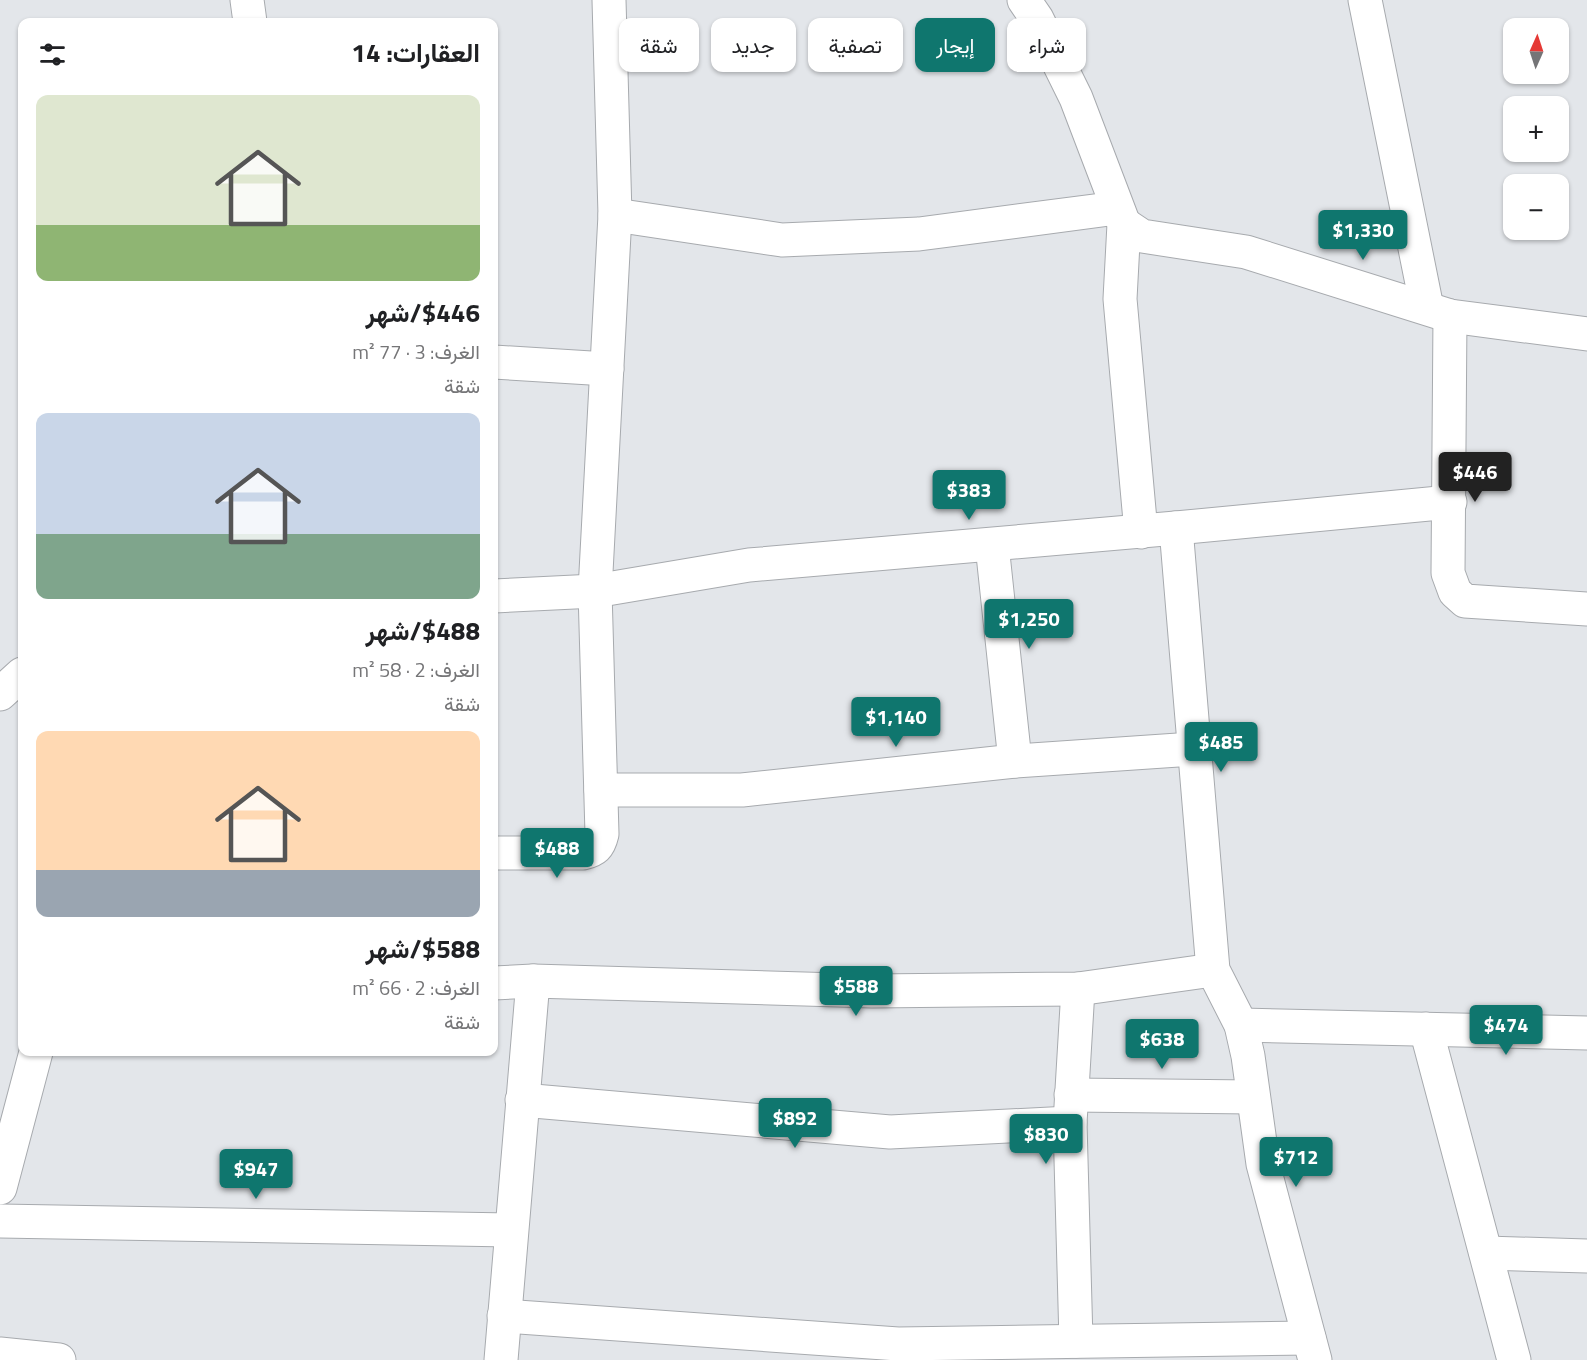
<!DOCTYPE html>
<html lang="ar">
<meta charset="utf-8">
<style>
:root{--surface:#fff;--page:#f6f6f6;--text:#202124;--muted:#757577;--accent:#0f766e}
body{margin:0;font-family:"Titillium Web",Vazirmatn,sans-serif;background:var(--page);color:var(--text);direction:rtl;height:100vh;display:flex;flex-direction:column;font-size:22px;white-space:nowrap}
*{box-sizing:border-box;margin:0}
p{font-size:20px;color:var(--muted)}
.icon{flex:none;width:33px;height:33px;fill:none;stroke:currentColor;stroke-width:2;stroke-linecap:round;stroke-linejoin:round}
.map{position:relative;flex:1;overflow:hidden;direction:ltr}
.side{position:absolute;left:18px;top:18px;width:480px;height:1038px;display:flex;flex-direction:column;background:var(--surface);border-radius:12px;box-shadow:0 2px 4px #0004;direction:rtl}
.side>*{flex:none}
.top-card{position:absolute;left:516px;top:18px;width:570px;height:54px;direction:rtl;display:flex;gap:12px}
.needle{width:39px;rotate:3deg}
.controls{position:absolute;left:1503px;top:18px;display:grid;gap:12px}
.controls a{display:grid;place-items:center;width:66px;height:66px;border-radius:12px;background:var(--surface);box-shadow:0 2px 4px #0004;font-size:30px}
.price{position:absolute;translate:-50% -51px;padding:0 14px;border-radius:6px;background:var(--accent);color:#fff;font-size:20px;line-height:39px;filter:drop-shadow(0 2px 3px #0008)}
.price::after{content:'';position:absolute;left:50%;top:36px;width:18px;height:14px;margin-left:-9px;background:inherit;clip-path:polygon(0 0,100% 0,50% 100%)}
.price.current{background:#222;color:#fff}
ul{padding:0;list-style:none}
li{display:grid;align-content:center;gap:12px;height:318px;padding:0 18px}
li span{display:grid;place-items:center;height:186px;border-radius:12px;color:#555}
li>.icon{margin-inline-start:auto}
span .icon{width:108px;height:108px;fill:#fffc;stroke-width:1}
li b{font-size:26px}
h2{display:flex;justify-content:space-between;align-items:center;height:72px;padding:0 18px;font-size:26px}
.pill{padding:0 21px;border-radius:12px;background:var(--surface);box-shadow:0 2px 4px #0004;font-size:21px;line-height:54px}
.pill.current{background:var(--accent);color:#fff}
.map>svg:first-child{display:block}
.lines{fill:none;stroke-linecap:round;stroke-linejoin:round}
.minor-casing{stroke:#a7aaae;stroke-width:35}
.minor{stroke:#fff;stroke-width:33}
</style>
<div class="map">
<svg width="1587" height="1360" viewBox="0 0 1587 1360">
<rect width="100%" height="100%" fill="#e3e6ea"/>
<g class="lines">
<defs>
<g id="minor">
<polyline points="247,0 250,22"/>
<polyline points="1024,0 1037,19 1076,98 1124,224 1120,299 1141,532"/>
<polyline points="1365,0 1427,308"/>
<polyline points="615,215 782,240 919,234 1117,208"/>
<polyline points="1124,224 1142,236 1246,252 1450,316 1587,334"/>
<polyline points="1450,316 1448,573 1455,592 1465,601 1587,609"/>
<polyline points="494,362 607,369"/>
<polyline points="1176,528 1213,970 1241,1025 1248,1056 1263,1164 1315,1360"/>
<polyline points="992,545 1015,761"/>
<polyline points="494,596 595,591 749,565 1176,528 1450,502"/>
<polyline points="0,694 22,674"/>
<polyline points="601,790 742,790 1015,761 1193,749"/>
<path d="M494 853H583C595 850 599 847 602 834L595 591 615 215 609 0"/>
<polyline points="494,983 533,981 872,991 1078,989 1213,970"/>
<polyline points="1241,1025 1587,1033"/>
<polyline points="1426,1029 1514,1360"/>
<polyline points="1071,1095 1253,1097"/>
<polyline points="522,1100 890,1132 1070,1123"/>
<polyline points="0,1188 36,1052"/>
<polyline points="0,1221 511,1230"/>
<polyline points="1486,1253 1587,1256"/>
<polyline points="504,1316 898,1344 1309,1338"/>
<polyline points="1076,1341 1070,1123 1078,989"/>
<polyline points="0,1354 59,1360"/>
<polyline points="501,1360 533,981"/>
</g>
</defs>
<use href="#minor" class="minor-casing"/>
<use href="#minor" class="minor"/>
</g>
</svg>
<div class="controls">
<a><svg class="needle" viewBox="-14 -14 28 28"><path d="M0-13l5 13h-10z" fill="#e53935"/><path d="M0 13l5-13h-10z" fill="#757577"/></svg></a>
<a>+</a>
<a>−</a>
</div>
<b class="price" style="left:1363px;top:261px">$1,330</b>
<b class="price current" style="left:1475px;top:503px">$446</b>
<b class="price" style="left:969px;top:521px">$383</b>
<b class="price" style="left:1029px;top:650px">$1,250</b>
<b class="price" style="left:896px;top:748px">$1,140</b>
<b class="price" style="left:1221px;top:773px">$485</b>
<b class="price" style="left:557px;top:879px">$488</b>
<b class="price" style="left:856px;top:1017px">$588</b>
<b class="price" style="left:1506px;top:1056px">$474</b>
<b class="price" style="left:1162px;top:1070px">$638</b>
<b class="price" style="left:795px;top:1149px">$892</b>
<b class="price" style="left:1046px;top:1165px">$830</b>
<b class="price" style="left:1296px;top:1188px">$712</b>
<b class="price" style="left:256px;top:1200px">$947</b>
<div class="top-card">
<a class="pill">شراء</a>
<a class="pill current">إيجار</a>
<a class="pill">تصفية</a>
<a class="pill">جديد</a>
<a class="pill">شقة</a>
</div>
<section class="side">
<h2>العقارات: 14<svg class="icon" aria-label="filters" viewBox="0 0 24 24"><path d="M4 7h16M4 17h16"/><circle cx="9" cy="7" r="2"/><circle cx="15" cy="17" r="2"/></svg></h2>
<ul>
<li><span style="background:linear-gradient(#dfe7d0 70%,#8fb573 0)"><svg class="icon" aria-label="home" viewBox="0 0 24 24"><path d="M3 11l9-7 9 7M6 9v11h12V9"/></svg></span><div><b>$446/شهر</b><p>الغرف: 3 · 77 m²</p><p>شقة</p></div></li>
<li><span style="background:linear-gradient(#c9d6e8 65%,#7fa58c 0)"><svg class="icon" aria-label="home" viewBox="0 0 24 24"><path d="M3 11l9-7 9 7M6 9v11h12V9"/></svg></span><div><b>$488/شهر</b><p>الغرف: 2 · 58 m²</p><p>شقة</p></div></li>
<li><span style="background:linear-gradient(#ffd9b3 75%,#9aa5b1 0)"><svg class="icon" aria-label="home" viewBox="0 0 24 24"><path d="M3 11l9-7 9 7M6 9v11h12V9"/></svg></span><div><b>$588/شهر</b><p>الغرف: 2 · 66 m²</p><p>شقة</p></div></li>
</ul>
</section>
</div>
